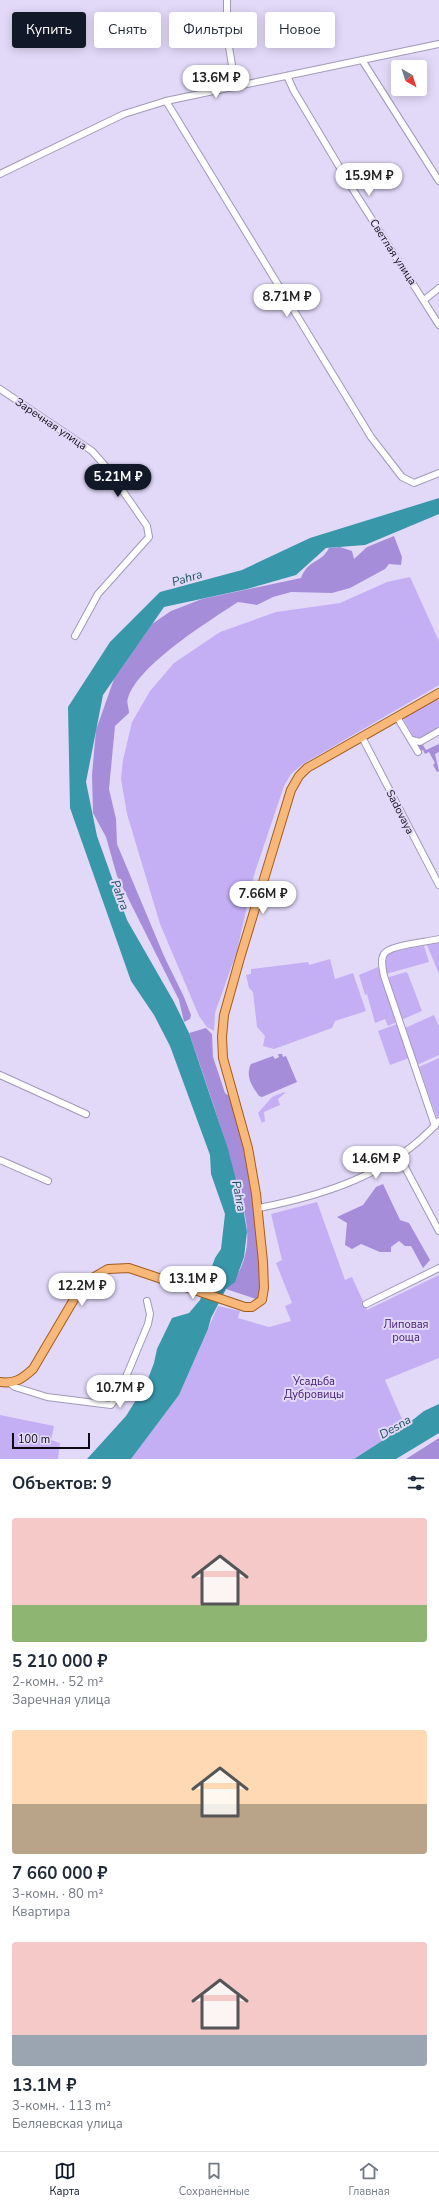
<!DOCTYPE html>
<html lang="ru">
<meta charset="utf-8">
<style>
:root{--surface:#fff;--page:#f6f6f7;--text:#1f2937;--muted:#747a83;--line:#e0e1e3;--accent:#111827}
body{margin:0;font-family:"Nunito Sans",sans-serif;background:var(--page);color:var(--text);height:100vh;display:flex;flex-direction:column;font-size:15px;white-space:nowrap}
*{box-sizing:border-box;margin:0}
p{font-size:13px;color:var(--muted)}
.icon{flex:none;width:22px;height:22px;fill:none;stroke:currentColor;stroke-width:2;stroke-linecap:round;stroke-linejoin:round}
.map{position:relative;height:1459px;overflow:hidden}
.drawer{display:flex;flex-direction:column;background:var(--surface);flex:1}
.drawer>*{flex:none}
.guide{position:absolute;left:12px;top:12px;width:415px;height:36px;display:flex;gap:8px}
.needle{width:26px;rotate:141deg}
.buttons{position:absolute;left:391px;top:60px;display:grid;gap:8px}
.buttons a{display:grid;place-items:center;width:36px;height:36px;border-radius:4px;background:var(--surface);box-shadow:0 2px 10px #0003;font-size:20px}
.scale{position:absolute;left:12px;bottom:10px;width:78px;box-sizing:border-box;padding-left:4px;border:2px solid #0d0a14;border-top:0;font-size:11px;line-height:14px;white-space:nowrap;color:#0d0a14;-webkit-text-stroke:3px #e2d9f9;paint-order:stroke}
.price{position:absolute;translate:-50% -34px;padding:0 9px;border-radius:14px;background:#fff;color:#222;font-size:13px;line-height:26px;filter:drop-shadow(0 1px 2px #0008)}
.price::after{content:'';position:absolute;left:50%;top:24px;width:12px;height:9px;margin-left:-6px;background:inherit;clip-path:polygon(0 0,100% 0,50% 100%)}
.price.active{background:var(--accent);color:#fff}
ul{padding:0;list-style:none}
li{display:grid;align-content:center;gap:8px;height:212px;padding:0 12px}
li span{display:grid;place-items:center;height:124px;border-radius:4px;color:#555}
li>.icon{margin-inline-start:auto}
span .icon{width:72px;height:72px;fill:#fffc;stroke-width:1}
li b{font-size:17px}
h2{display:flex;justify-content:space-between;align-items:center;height:48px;padding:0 12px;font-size:17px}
.pill{padding:0 14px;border-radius:4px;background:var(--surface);box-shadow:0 2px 10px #0003;font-size:14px;line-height:36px}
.pill.active{background:var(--accent);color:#fff}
.menu{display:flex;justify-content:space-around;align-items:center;height:56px;border-top:1px solid var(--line);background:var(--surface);font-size:11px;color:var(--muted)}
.menu a{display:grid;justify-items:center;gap:2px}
.menu .active{color:var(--accent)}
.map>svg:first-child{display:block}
.green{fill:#c4aff5}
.forest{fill:#a58dda}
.water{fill:#3997aa}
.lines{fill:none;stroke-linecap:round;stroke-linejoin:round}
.minor-casing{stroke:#a199b7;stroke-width:8}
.major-casing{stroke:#a35c1c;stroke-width:10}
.minor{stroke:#fff;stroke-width:6}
.major{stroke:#f8b879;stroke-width:8}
.labels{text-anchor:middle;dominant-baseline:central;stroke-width:4;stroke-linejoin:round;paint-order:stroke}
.street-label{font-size:11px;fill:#0d0a14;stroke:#e2d9f9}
.park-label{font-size:11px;fill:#3d156f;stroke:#e2d9f9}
.water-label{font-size:12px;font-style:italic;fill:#1a4f5a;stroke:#e2d9f9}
</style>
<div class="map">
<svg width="439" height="1459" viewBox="0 0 439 1459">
<rect width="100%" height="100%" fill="#e2d9f9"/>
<g class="green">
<polygon points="410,577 439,641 439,685 303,764 291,774 284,786 254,875 237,951 215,1013 214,1031 207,1027 199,1016 160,924 127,814 121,779 123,760 132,722 150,691 174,663 220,632 276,612 340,603 387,582"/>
<polygon points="437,699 439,701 439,731 416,742 403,718 433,700"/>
<polygon points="439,943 439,974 427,945"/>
<polygon points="424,946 429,962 386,974 385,955 388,952"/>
<polygon points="330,959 335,979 353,973 366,1011 335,1021 332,1028 274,1049 263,1046 265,1036 257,1027 253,992 249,988 246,975 251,974 251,969 308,962 309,965"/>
<polygon points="378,967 397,1022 388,1026 385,1019 375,1023 367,994 365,995 359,975"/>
<polygon points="406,972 408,974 422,1011 401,1020 387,980 389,977"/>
<polygon points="434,1015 439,1026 439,1055 417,1065 405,1028"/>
<polygon points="397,1024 409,1058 390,1065 378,1031"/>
<polygon points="439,1058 439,1116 437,1118 419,1067"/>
<polygon points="284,1092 285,1093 278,1099 280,1105 264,1112 265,1121 262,1123 258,1113 272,1097"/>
<polygon points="317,1202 345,1280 352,1277 367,1310 439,1275 439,1358 385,1380 405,1426 354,1459 131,1459 179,1395 218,1306 240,1311 238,1318 269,1327 291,1321 285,1306 292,1303 276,1263 282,1260 271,1214"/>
<polygon points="0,1415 54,1426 51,1440 60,1443 58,1459 0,1459"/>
</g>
<g class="forest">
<path d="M394 536 402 557 401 565 389 564 385 569 350 588 332 593 291 592 273 597 257 605 238 602C209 621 138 665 128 698 126 702 129 708 129 713L115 726 109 789 116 819 117 844 164 956 184 997 191 1015 190 1019 184 1022 179 1000 117 876 106 837 93 813 92 775 96 730 114 679 152 624 171 611 202 599 301 578C309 558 321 564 329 548L340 547 352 551 354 559 367 547Z"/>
<polygon points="425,742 423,745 426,750 439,744 439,752 435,754 439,771 437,772 433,765 435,763 429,752 425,754 423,750 420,751 417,747"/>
<path d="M206 1028 212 1034 213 1057 225 1093 235 1100 248 1148 263 1295 256 1299 226 1289C241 1276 249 1251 247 1231 246 1212 239 1193 234 1175 222 1127 205 1080 189 1033Z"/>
<path d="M278 1054H282L283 1057 286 1056 297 1082 262 1097 259 1096C252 1086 245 1076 251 1064L273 1056 275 1059 279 1057Z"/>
<polygon points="383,1184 400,1220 409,1223 430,1260 423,1268 411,1246 405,1246 399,1241 391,1247 391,1252 380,1252 361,1244 352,1249 345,1245 347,1223 337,1217 363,1205 376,1187"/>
<polygon points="439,1438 439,1459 406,1459"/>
</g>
<g class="water">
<polygon points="439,498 439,514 365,545 326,548 296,575 247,589 164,607 103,695 86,782 97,836 127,920 174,1002 189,1033 228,1149 243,1207 247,1232 244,1257 235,1282 226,1289 211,1318 208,1329 179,1395 131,1459 87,1459 126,1416 146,1384 154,1363 157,1349 172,1318 189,1313 200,1300 215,1258 221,1249 225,1214 211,1174 210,1155 170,1046 154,1015 131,981 70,808 68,707 110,642 160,592 242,570 310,538"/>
<polygon points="439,1404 439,1433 396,1459 354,1459 405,1426 424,1411"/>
</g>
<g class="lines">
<defs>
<g id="minor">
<polyline points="227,0 227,35 233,71 233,86"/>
<polyline points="362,60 439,181"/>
<polyline points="287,76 294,91 352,188 439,325"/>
<polyline points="166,101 371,437 402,477 414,483 439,473"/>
<polyline points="0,174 124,114 166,101 439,44"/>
<polyline points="424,300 439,288"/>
<polyline points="0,389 92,451 107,468 147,526 149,537 98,594 75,636"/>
<polyline points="397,717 418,752"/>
<polyline points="362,737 439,885"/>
<polyline points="412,740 420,742 439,731"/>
<polyline points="0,1075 86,1114"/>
<path d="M435 1126 384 976C383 970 380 960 384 954 389 945 428 942 439 939"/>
<polyline points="399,1156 439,1231"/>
<polyline points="0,1160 48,1181"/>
<path d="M259 1208C325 1195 392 1174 439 1121"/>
<polyline points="366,1304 439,1268"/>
<polyline points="11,1384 15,1387 47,1397 111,1405 118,1396 148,1324 150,1314 147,1301"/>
</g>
<path id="major" d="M0 1382C15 1384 22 1379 33 1369L76 1296 89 1280 108 1269 129 1268 245 1307H252L262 1300 264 1288 263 1262 256 1194 248 1148 223 1058 222 1037 224 1015 240 958 291 790 299 776 307 768 439 693"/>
</defs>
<use href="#minor" class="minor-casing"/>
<use href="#major" class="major-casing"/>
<use href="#minor" class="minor"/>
<use href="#major" class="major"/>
</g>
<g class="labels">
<g class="street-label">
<text transform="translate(393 252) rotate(57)">Светлая улица</text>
<text transform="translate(51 424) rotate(34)">Заречная улица</text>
<text transform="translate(400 812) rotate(63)">Sadovaya</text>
</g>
<g class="park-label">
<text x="406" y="1324">Липовая<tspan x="406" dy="13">роща</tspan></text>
<text x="314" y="1381">Усадьба<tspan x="314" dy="13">Дубровицы</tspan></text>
</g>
<g class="water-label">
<text transform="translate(187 578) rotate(-17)">Pahra</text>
<text transform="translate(120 895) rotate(70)">Pahra</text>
<text transform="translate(239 1196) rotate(79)">Pahra</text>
<text transform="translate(395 1427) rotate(-30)">Desna</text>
</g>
</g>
</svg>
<div class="buttons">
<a><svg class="needle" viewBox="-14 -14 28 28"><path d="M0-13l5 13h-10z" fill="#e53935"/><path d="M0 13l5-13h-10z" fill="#747a83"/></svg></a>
</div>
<div class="scale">100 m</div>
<b class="price" style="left:216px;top:99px">13.6M ₽</b>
<b class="price" style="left:369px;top:197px">15.9M ₽</b>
<b class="price" style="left:287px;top:318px">8.71M ₽</b>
<b class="price active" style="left:118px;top:498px">5.21M ₽</b>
<b class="price" style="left:263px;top:915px">7.66M ₽</b>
<b class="price" style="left:376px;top:1180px">14.6M ₽</b>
<b class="price" style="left:193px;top:1300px">13.1M ₽</b>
<b class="price" style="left:82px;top:1307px">12.2M ₽</b>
<b class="price" style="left:120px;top:1409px">10.7M ₽</b>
<div class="guide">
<a class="pill active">Купить</a>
<a class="pill">Снять</a>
<a class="pill">Фильтры</a>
<a class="pill">Новое</a>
</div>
</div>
<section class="drawer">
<h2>Объектов: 9<svg class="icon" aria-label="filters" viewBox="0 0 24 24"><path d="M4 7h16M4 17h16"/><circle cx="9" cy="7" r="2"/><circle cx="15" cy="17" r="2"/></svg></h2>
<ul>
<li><span style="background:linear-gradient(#f6c9c9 70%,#8fb573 0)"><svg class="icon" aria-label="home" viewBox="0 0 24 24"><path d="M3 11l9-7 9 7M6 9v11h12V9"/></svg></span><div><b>5 210 000 ₽</b><p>2-комн. · 52 m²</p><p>Заречная улица</p></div></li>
<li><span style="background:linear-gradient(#ffd9b3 60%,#b9a48a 0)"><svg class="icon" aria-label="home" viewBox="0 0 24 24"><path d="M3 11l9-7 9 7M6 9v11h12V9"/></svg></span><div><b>7 660 000 ₽</b><p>3-комн. · 80 m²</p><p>Квартира</p></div></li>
<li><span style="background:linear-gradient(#f6c9c9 75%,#9aa5b1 0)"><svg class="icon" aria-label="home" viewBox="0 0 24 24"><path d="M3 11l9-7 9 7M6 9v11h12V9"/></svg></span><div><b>13.1M ₽</b><p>3-комн. · 113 m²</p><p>Беляевская улица</p></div></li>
</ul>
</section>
<nav class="menu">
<a class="active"><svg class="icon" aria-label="map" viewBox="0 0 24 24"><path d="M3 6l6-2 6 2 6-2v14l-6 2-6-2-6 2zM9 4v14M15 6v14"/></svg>Карта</a>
<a><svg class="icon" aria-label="saved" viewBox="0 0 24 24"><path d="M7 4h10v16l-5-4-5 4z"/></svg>Сохранённые</a>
<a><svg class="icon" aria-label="home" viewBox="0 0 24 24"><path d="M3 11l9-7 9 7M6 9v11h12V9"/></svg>Главная</a>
</nav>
